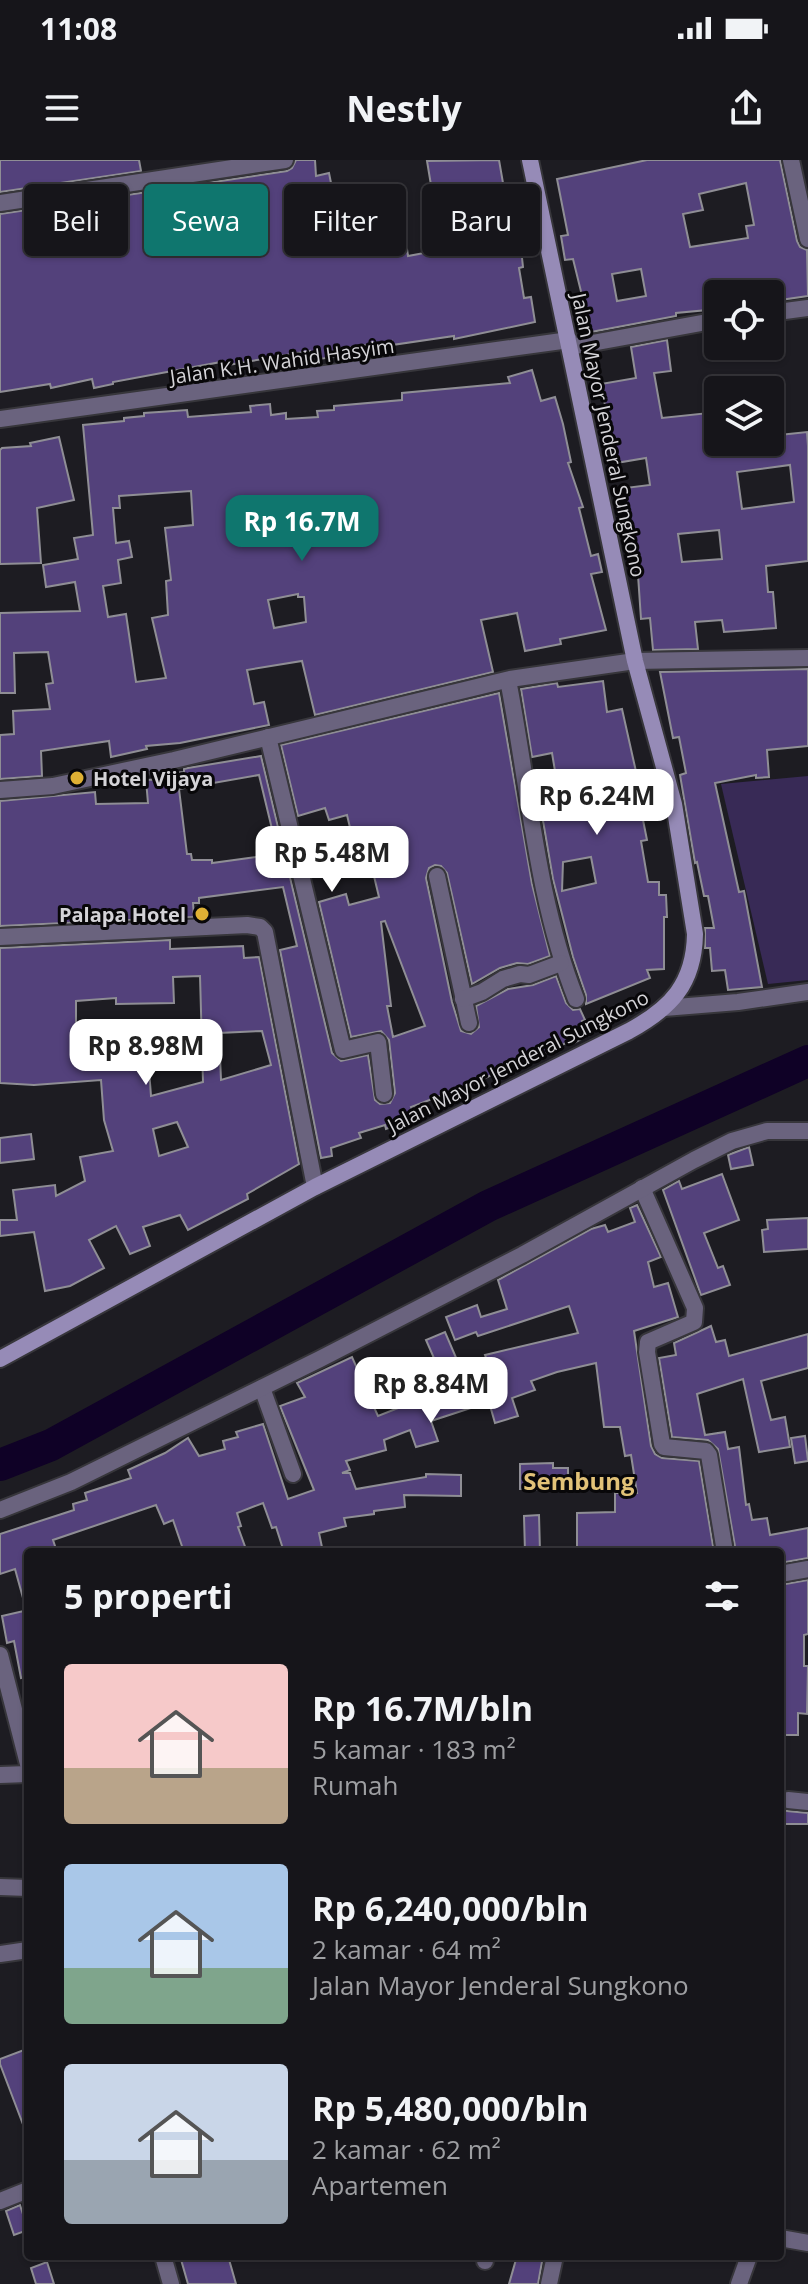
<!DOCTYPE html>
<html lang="id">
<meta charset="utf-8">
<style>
:root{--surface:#16151a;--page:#1f1e23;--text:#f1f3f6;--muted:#9e9fa2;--line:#353439;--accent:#0f766e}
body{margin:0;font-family:"Open Sans",sans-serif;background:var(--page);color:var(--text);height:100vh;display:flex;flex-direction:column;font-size:30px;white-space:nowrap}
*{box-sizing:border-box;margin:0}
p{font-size:26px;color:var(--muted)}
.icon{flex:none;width:44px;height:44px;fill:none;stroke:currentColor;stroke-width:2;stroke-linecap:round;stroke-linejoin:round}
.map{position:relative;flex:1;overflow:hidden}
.drawer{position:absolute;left:24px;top:1388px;width:760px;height:712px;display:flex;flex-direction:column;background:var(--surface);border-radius:8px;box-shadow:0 2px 6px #0004,0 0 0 2px var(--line)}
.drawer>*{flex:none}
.hud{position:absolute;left:24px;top:24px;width:760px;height:72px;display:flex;gap:16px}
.fabs{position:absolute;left:704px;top:120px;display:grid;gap:16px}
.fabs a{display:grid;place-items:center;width:80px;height:80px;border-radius:8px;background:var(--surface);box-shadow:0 2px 6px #0004,0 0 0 2px var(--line);font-size:40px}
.price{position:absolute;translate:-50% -68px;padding:0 18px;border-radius:16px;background:#fff;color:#222;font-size:26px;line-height:52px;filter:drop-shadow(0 2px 4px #0008)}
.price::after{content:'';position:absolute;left:50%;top:48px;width:24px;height:18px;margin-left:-12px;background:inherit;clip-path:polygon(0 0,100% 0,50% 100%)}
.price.selected{background:var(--accent);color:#fff}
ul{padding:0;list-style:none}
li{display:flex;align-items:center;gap:24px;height:200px;padding:0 40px}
li span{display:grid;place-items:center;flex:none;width:224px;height:160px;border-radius:8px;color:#555}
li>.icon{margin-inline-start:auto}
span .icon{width:96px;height:96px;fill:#fffc;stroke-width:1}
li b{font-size:34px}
h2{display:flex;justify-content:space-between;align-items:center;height:96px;padding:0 40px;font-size:34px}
.pill{padding:0 28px;border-radius:8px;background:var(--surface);box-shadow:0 2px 6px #0004,0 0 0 2px var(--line);font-size:28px;line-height:72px}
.pill.selected{background:var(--accent);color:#fff}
.status{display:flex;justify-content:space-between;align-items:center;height:56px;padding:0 40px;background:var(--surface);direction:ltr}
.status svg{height:22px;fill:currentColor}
header{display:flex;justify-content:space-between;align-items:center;height:104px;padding:0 40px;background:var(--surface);font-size:36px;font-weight:700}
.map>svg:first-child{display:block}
.green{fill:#382a56}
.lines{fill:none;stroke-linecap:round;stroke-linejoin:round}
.river{stroke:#0f0126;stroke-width:32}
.building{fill:#53417b;stroke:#8f8e95;stroke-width:2;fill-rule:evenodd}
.street-casing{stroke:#37363b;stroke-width:20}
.secondary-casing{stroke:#37363b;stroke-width:20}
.street{stroke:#6a637e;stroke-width:16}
.secondary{stroke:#968bb7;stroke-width:16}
.poi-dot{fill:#dfb034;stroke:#080709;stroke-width:3}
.labels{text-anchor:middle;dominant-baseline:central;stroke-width:6;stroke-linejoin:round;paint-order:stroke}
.street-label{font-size:20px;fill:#d4d3d7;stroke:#080709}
.poi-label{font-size:20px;font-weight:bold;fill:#d4d3d7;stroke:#080709;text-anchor:start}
.quarter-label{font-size:24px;font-weight:bold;fill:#e2c278;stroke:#080709}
</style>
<div class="status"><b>11:08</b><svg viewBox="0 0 49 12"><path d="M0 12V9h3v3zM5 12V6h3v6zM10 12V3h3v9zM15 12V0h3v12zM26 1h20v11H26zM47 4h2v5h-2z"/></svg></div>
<header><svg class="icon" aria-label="menu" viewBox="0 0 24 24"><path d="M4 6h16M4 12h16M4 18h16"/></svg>Nestly<svg class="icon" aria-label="share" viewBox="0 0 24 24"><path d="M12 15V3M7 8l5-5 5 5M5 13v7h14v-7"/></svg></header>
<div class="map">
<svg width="808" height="2124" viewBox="0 0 808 2124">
<rect width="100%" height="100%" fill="#1d1c22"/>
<polygon class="green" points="808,616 808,820 768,824 721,624"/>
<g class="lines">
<polyline class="river" points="0,1305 51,1285 488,1046 808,901"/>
</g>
<g class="building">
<polygon points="0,0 139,0 141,11 0,32"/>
<polygon points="296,0 315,0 316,16 329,13 338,58 349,57 351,69 403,62 408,96 435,91 426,38 433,37 427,1 499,0 510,63 518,61 523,107 519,108 524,138 531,137 535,162 454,179 454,176 392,185 392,181 334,190 335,197 311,200 310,191 222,206 221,202 113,222 113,224 94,228 92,219 51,228 50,224 0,232 0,54 287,11 292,8"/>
<path d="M647 0H780L797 81 800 87 807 90 808 136 773 141 772 134H718V149L676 153V156L591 172 573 99 565 100 561 76 568 75 557 19ZM746 23 754 65 746 66 748 78 690 87 683 54 703 50 699 34ZM641 109 646 136 617 141 612 114Z"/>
<path d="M667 180 671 211 654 213 662 258 718 252V282H770V276L807 272 808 286V401L766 406 768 432H773L776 468 724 472 722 460 695 462 698 489 653 490 650 458 641 459 638 415 632 416 629 395 635 394 625 328 650 325 646 298 616 303 601 224 636 218 631 187ZM790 305 794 342 742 349 737 312ZM719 370 722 399 682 402 678 374Z"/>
<path d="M532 210 541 241 555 237 563 264 571 302 568 303 583 347 579 348 591 396 598 394 602 412 591 414 606 470 560 479 561 484 525 491 517 453 481 460 493 512 315 555 302 501 247 510 254 544 264 542 269 565 180 583 146 586 147 589 111 597 109 581 41 591 42 616 0 619V575L14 574 13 551 50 549 46 524 53 523 48 492 14 493 15 533H0V453L80 451 75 422 46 427 43 405 78 399 74 378 93 375 83 265 124 261V258L144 256V253L159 252 187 250 188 257 251 252 250 246 270 244 271 255 286 253V259L318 257 317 251 334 250V246L402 240V233L510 223 508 217ZM191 331 193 365 165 368 171 420 166 421 168 455 152 458 166 518 136 522 126 454 108 457 103 426 121 423 118 400 132 397 129 381 116 383 113 348H120L119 336ZM298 434V437H304L306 462 274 468 268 440Z"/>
<polygon points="59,277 74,340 37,348 41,403 0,404 0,290 2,288 31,286 30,283"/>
<polygon points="808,509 808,586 767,590 769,617 756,618 756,615 715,623 739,732 744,731 762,827 728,830 725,810 712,811 710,788 705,788 705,768 714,768 708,736 704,736 697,702 695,703 680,615 686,613 679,577 673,578 660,512"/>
<path d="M603 521 607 552 622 549 637 616 640 615 646 639 649 654 642 655 647 680 641 681 648 722H659V735H666L667 757H664V809L647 810 650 818 586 844V835L573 797 553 719 537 626 557 623 552 593 532 597 521 529 557 523 558 527ZM591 697 596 723 562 731 563 702Z"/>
<path d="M499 533 532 724 550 796 528 804 517 803 500 808 472 824 447 713 441 706 435 705 429 708 426 718 452 842 461 871 471 874 479 867 476 846 508 829 533 825 556 816 566 843 573 850 580 849 585 860 582 861 589 875 574 883 572 880 517 907 518 909 499 918 497 912 455 934 453 931 411 947 414 954 399 960 400 964 386 969 385 965 359 973 361 978 331 988 332 996 321 998 280 790 297 786 283 727 199 738V743H193L194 757 0 766V641L95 632 96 644 148 643 146 620 163 619 162 614 184 612V609L188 608 261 596 332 893 341 901 368 895 375 940 380 944 390 943 395 933 389 880 381 871 351 877 319 742 346 734 349 745 379 737 373 712 392 708 382 668 352 676 347 655 329 660 325 648 298 656 281 585ZM259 615 278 694 212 703V700H192L191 694H187L179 629ZM385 761 425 866 393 877 387 846H391L381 762Z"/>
<path d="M170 780V789L243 786 244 798 259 797 299 1004 247 1034 248 1039 188 1070 180 1055 143 1067 150 1086 130 1094 116 1066 89 1080 104 1108 70 1126 45 1131 34 1072 0 1076V1060H17L13 1030 55 1025 56 1036 85 1021 80 997 113 991 104 960 101 920 34 925 0 923V788ZM200 816 203 922 151 936 149 909H141L140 892 116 893 115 875 76 878V841L116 838V844L174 843 173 817ZM262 871 271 905 221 920 219 873ZM177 962 188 987 159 996 153 969Z"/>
<polygon points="31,974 34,999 0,1003 0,978"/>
<polygon points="749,987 753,1005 731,1009 728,995"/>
<polygon points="722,1014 739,1060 704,1073 718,1108 723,1106 730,1125 701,1135 663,1030 679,1021 682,1029"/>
<polygon points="637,1045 661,1097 648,1102 654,1127 668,1123 678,1157 634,1171 651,1286 655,1294 662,1298 699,1301 714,1392 577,1392 577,1353 615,1352 615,1333 637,1333 631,1295 625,1296 620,1267 604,1267 596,1203 557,1212 531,1221 535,1230 512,1238 518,1256 495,1263 489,1242 431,1261 438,1281 416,1287 410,1270 384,1280 386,1290 346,1301 350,1310 342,1313 350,1313 356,1329 426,1317 426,1314 461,1315 461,1336 404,1335 405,1347 374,1351 374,1354 344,1358 346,1366 319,1373 323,1392 284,1392 276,1367 272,1368 263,1343 237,1353 241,1366 238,1367 247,1392 184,1392 173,1360 164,1364 156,1345 53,1380 57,1392 28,1392 28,1438 23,1438 15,1409 0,1414 0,1374 74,1350 73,1344 87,1340 85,1333 131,1318 128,1310 165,1293 188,1278 199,1296 225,1289 223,1281 238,1277 236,1272 263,1264 288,1339 314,1330 280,1246 305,1237 297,1223 352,1197 361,1217 364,1216 370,1231 367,1232 378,1256 444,1230 441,1214 426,1180 445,1172 463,1214 489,1206 485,1195 578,1173 569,1146 478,1176 476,1172 455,1180 446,1157 477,1145 481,1157 507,1149 498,1120 591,1069 605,1065 608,1072 635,1062 630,1048"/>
<polygon points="808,1058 808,1089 764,1092 762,1070 768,1069 767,1060"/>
<polygon points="711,1166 716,1182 725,1180 729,1196 808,1174 808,1208 761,1221 771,1260 785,1257 790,1287 759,1292 743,1219 697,1234 705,1275 725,1272 728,1289 739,1287 746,1345 749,1344 752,1360 767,1358 770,1375 808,1368 808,1398 780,1403 780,1392 736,1392 718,1289 708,1280 672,1277 659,1198 676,1195 674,1183"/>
<polygon points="805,1276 808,1301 795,1303 791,1278"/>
<polygon points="553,1303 553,1308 568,1308 568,1330 520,1329 520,1304"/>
<polygon points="539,1355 540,1392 525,1392 524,1356"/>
<polygon points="808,1420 808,1474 804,1475 804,1506 808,1506 807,1554 798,1553 798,1575 780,1575 780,1425"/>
<polygon points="28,1450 28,1517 21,1518 14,1481 7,1483 2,1456"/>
<polygon points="780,1647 787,1651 808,1653 808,1664 780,1664"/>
<polygon points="24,1890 28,1899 27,1975 0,1904 0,1899"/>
<polygon points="20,2045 28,2070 14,2075 6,2051"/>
<polygon points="180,2096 228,2096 236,2124 188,2124"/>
<polygon points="517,2096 543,2096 538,2124 509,2124"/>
<polygon points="47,2102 54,2124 36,2124 31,2108"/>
</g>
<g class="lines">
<defs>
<g id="street">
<polyline points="791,0 808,79"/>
<polyline points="0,43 285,0"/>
<polyline points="770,153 808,148"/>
<polyline points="570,187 718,160"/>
<polyline points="0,259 569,180"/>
<path d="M508 520C529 626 536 738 576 839"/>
<polyline points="268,577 343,890 378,882 384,934"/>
<polyline points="0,630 53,626 174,600 510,519 635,501 808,498"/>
<polyline points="437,716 469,863"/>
<polyline points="0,777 247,765 260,767 265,772 315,1027"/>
<polyline points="463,839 482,832 503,819 520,814 529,815 561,803"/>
<polyline points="664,848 738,842 808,832"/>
<polyline points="642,1028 695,1148 694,1162 648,1182 647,1192 662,1284 664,1287 706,1291 709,1295 725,1392"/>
<polyline points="262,1228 293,1314"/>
<polyline points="0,1350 71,1322 320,1199 522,1095 694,1000 732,981 767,971 808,971"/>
<polyline points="780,1414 808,1409"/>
<polyline points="0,1495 28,1604"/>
<polyline points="0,1615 28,1614"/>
<polyline points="788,1640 808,1642"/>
<polyline points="0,1727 28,1728"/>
<polyline points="0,1794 28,1790"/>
<polyline points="0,2041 28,2030"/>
<polyline points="780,2078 808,2083"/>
<polyline points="163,2096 171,2124"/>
<polyline points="485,2101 485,2096"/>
<polyline points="549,2124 555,2096"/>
<polyline points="739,2124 749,2096"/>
</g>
<path id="secondary" d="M0 1199 315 1027 629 871C671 848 694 824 695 774L674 644 635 501 530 0"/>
</defs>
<use href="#street" class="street-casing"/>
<use href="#secondary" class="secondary-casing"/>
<use href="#street" class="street"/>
<use href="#secondary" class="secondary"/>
</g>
<g class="poi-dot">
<circle cx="77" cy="618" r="8"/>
<circle cx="202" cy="754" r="8"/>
</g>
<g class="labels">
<g class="street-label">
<text transform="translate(282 201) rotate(-8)">Jalan K.H. Wahid Hasyim</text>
<text transform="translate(609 275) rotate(78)">Jalan Mayor Jenderal Sungkono</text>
<text transform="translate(518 901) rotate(-27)">Jalan Mayor Jenderal Sungkono</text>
</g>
<g class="poi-label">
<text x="93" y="618">Hotel Vijaya</text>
<text x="186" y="754" text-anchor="end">Palapa Hotel</text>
</g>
<g class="quarter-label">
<text x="579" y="1320">Sembung</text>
</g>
</g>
</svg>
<div class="fabs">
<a><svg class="icon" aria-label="locate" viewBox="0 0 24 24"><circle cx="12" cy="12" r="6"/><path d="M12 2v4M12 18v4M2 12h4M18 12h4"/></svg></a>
<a><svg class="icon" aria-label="layers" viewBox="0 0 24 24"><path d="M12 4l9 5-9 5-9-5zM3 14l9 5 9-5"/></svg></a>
</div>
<b class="price selected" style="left:302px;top:403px">Rp 16.7M</b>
<b class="price" style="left:597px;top:677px">Rp 6.24M</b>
<b class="price" style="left:332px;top:734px">Rp 5.48M</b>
<b class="price" style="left:146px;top:927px">Rp 8.98M</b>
<b class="price" style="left:431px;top:1265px">Rp 8.84M</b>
<div class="hud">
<a class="pill">Beli</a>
<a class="pill selected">Sewa</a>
<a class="pill">Filter</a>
<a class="pill">Baru</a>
</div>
<section class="drawer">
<h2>5 properti<svg class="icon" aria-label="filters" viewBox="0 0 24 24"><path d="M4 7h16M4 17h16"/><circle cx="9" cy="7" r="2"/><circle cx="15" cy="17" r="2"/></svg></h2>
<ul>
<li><span style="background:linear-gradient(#f6c9c9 65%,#b9a48a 0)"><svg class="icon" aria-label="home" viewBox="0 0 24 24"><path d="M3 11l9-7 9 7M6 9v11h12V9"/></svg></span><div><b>Rp 16.7M/bln</b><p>5 kamar · 183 m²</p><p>Rumah</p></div></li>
<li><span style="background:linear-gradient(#a9c7e8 65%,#7fa58c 0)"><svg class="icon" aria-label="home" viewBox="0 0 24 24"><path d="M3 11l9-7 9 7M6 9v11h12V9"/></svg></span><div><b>Rp 6,240,000/bln</b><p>2 kamar · 64 m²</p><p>Jalan Mayor Jenderal Sungkono</p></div></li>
<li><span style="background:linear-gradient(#c9d6e8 60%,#9aa5b1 0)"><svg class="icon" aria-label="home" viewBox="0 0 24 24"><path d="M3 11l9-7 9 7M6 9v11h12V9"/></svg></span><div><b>Rp 5,480,000/bln</b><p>2 kamar · 62 m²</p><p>Apartemen</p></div></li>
</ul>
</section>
</div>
